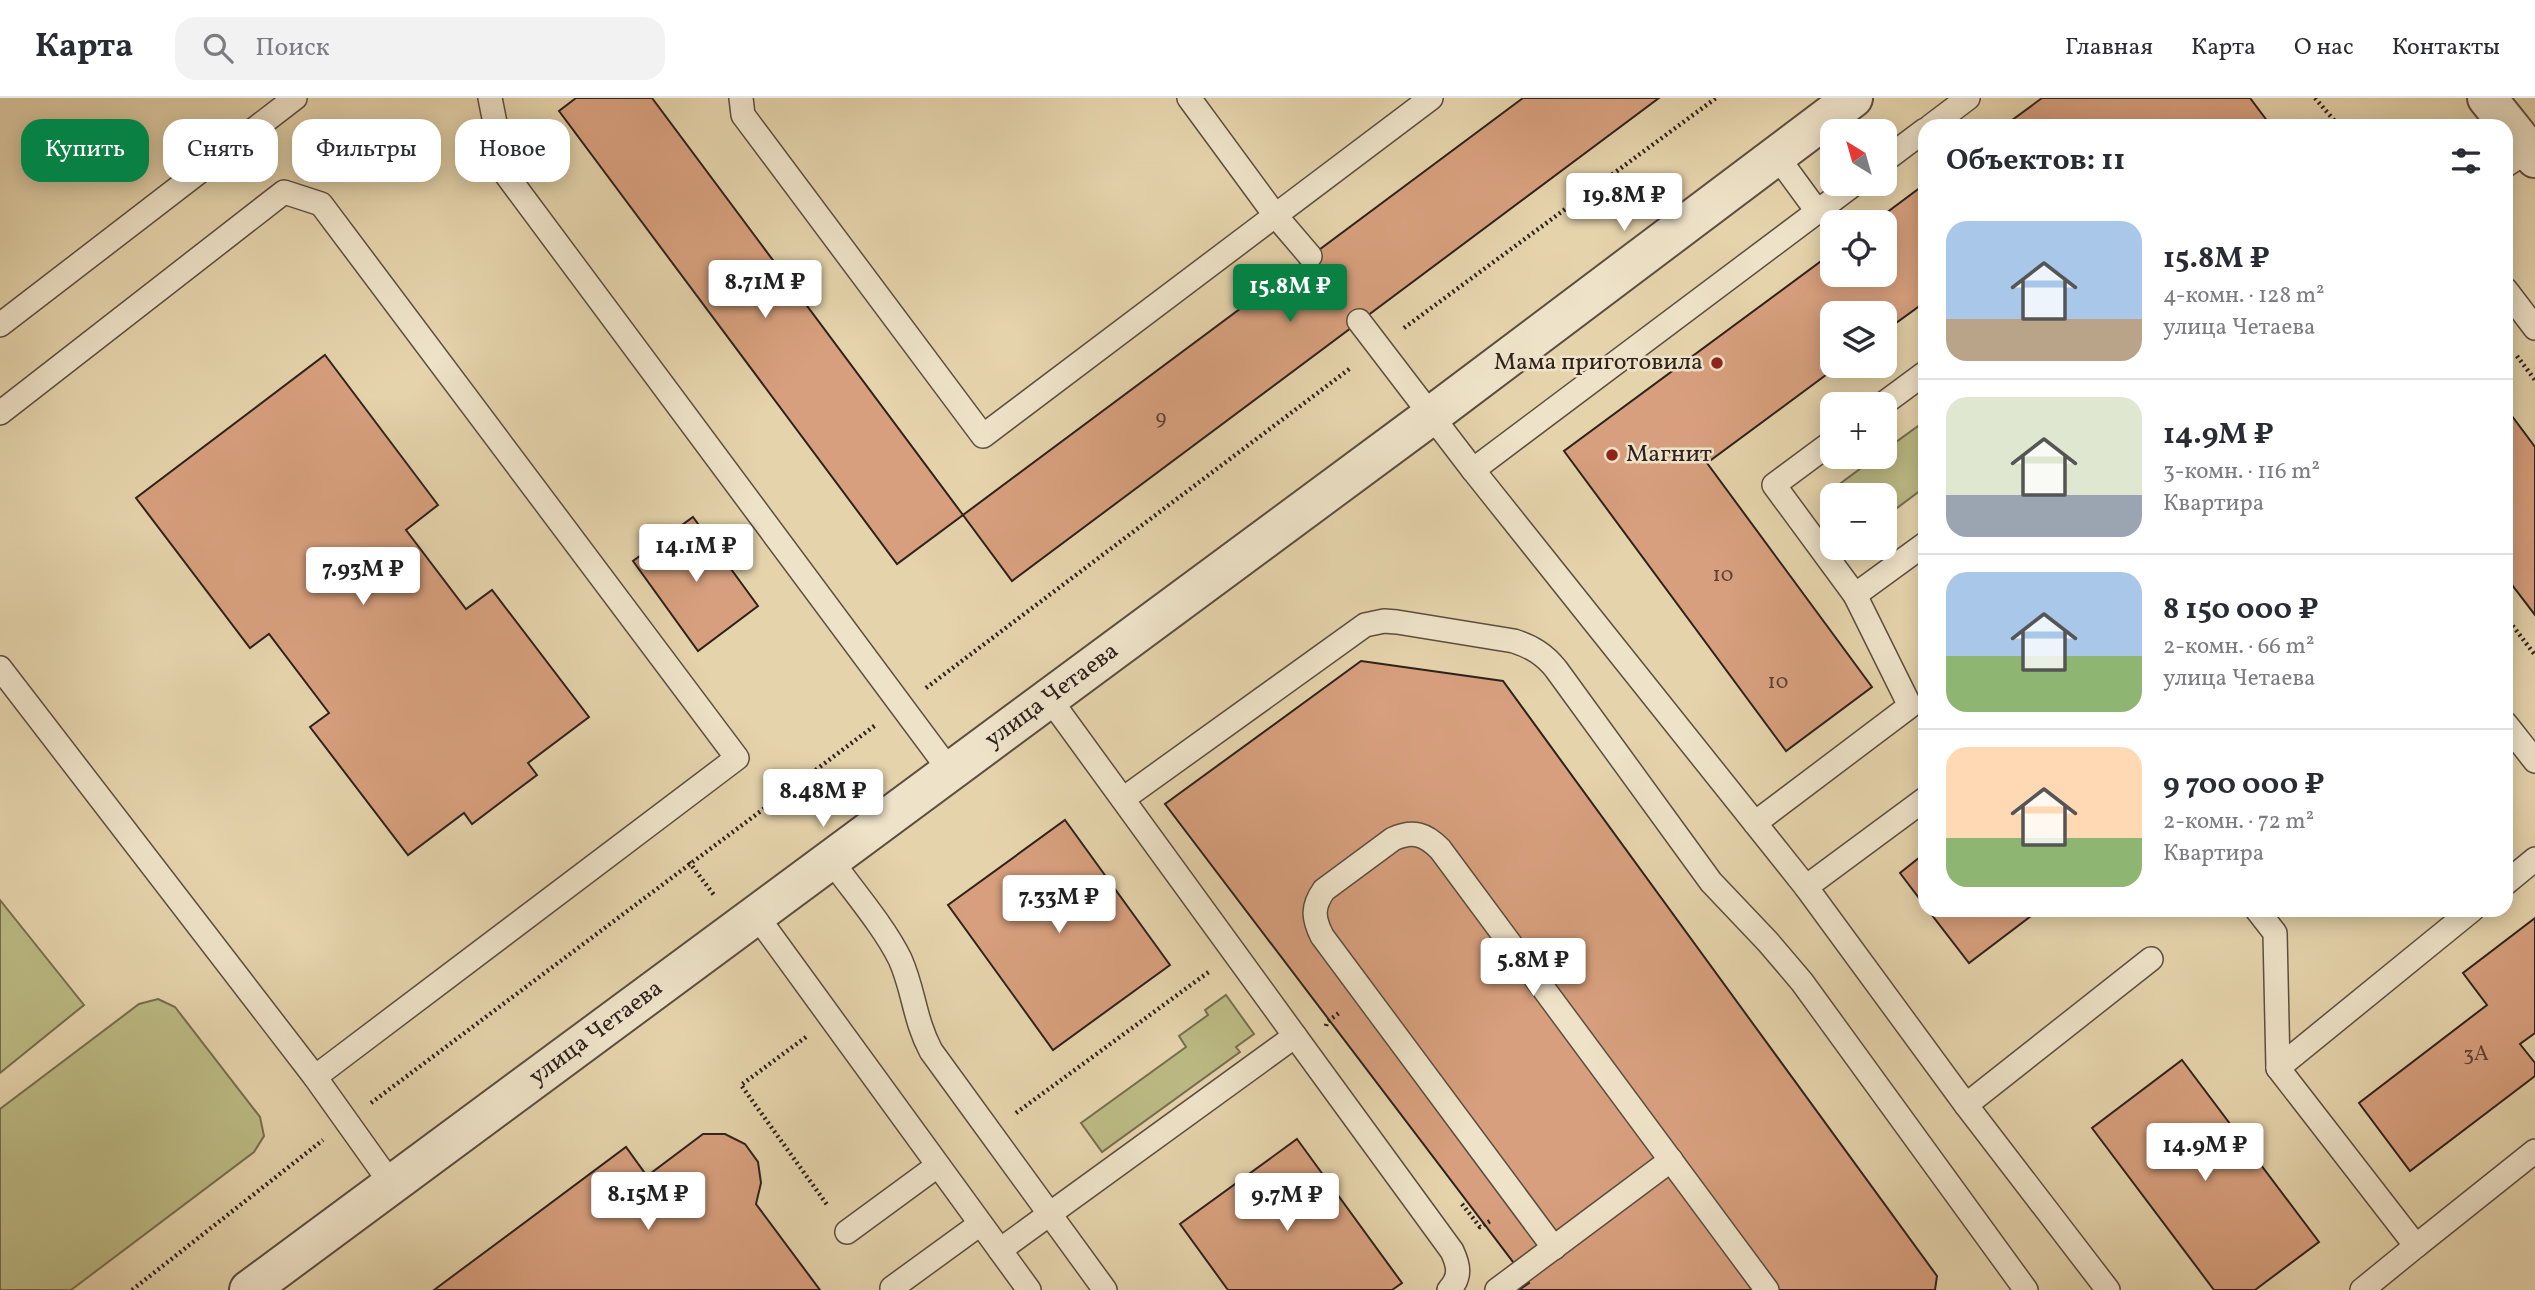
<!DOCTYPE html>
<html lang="ru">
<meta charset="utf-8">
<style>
:root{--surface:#fff;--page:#f2f2f3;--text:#2b2b33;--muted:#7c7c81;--line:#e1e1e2;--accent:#0b8043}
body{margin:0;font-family:Vollkorn,serif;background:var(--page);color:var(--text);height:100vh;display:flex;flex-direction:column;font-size:26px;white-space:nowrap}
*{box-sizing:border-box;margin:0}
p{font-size:23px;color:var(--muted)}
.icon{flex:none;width:38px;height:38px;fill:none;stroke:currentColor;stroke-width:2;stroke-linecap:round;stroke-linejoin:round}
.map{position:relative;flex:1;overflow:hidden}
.panel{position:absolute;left:1918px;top:21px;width:595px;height:798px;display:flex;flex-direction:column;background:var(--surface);border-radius:21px;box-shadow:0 4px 18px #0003}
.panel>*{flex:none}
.top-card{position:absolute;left:21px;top:21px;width:665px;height:63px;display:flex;gap:14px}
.needle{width:46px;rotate:323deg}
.buttons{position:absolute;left:1820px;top:21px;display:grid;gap:14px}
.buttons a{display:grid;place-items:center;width:77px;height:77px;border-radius:14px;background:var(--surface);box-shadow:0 4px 18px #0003;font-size:35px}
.price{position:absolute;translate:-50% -60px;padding:0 16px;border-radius:7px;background:#fff;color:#222;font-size:23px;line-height:46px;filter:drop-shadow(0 2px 4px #0008)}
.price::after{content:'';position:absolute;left:50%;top:42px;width:21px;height:16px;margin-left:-10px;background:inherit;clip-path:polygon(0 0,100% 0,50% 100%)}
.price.on{background:var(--accent);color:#fff}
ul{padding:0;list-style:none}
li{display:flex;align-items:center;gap:21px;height:175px;padding:0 28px}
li+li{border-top:2px solid var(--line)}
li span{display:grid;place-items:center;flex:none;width:196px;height:140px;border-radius:21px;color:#555}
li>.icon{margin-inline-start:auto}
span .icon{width:84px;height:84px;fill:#fffc;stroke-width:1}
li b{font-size:30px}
h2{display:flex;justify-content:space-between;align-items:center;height:84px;padding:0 28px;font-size:30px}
.pill{padding:0 24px;border-radius:21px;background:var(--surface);box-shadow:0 4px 18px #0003;font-size:24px;line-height:63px}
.pill.on{background:var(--accent);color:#fff}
header{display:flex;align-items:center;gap:42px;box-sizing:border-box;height:98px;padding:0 35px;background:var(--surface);border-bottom:2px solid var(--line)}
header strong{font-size:33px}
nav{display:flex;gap:38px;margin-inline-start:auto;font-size:24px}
.search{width:490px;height:63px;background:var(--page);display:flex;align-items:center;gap:18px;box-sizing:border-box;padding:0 24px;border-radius:21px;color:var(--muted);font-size:26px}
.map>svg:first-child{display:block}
.green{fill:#bcba84;stroke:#756e50;stroke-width:2}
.building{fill:#d79f7d;stroke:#2e221d;stroke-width:2}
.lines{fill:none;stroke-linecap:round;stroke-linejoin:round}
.service-casing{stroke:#5c4e40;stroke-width:26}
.minor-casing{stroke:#5c4e40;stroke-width:42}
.tertiary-casing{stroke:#5c4e40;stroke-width:42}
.path{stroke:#2e221d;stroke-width:4.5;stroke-dasharray:2 3.5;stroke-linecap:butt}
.service{stroke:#eee2c8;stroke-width:23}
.minor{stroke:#eee2c8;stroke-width:38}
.tertiary{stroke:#eee2c8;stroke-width:38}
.poi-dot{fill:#8f2418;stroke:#eee2c8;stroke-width:2.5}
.labels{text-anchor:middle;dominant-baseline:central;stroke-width:5;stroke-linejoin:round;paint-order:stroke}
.number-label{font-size:21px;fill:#584135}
.poi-label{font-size:24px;fill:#2e221d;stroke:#eee2c8;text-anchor:end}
.street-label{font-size:24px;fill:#2e221d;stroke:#eee2c8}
</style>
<header>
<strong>Карта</strong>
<div class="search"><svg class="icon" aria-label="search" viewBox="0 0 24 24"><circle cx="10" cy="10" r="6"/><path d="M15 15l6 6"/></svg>Поиск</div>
<nav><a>Главная</a><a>Карта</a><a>О нас</a><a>Контакты</a></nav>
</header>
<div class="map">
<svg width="2535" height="1192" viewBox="0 0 2535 1192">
<rect width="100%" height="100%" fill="#e5d3ab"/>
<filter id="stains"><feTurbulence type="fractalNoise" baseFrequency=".00286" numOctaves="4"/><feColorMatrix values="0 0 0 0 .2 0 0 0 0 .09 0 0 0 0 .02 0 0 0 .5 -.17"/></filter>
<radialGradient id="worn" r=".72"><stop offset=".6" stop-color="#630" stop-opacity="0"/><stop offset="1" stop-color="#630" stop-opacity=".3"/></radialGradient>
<g class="green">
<polygon points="1925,323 1925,389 1885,419 1885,397 1850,397 1841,385 1876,359 1885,359 1885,352"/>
<polygon points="0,802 84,907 0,975"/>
<polygon points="1226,897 1254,936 1236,949 1240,954 1102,1054 1081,1025 1186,949 1179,938 1208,917 1205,912"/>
<polygon points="158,901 175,909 260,1019 264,1038 254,1054 71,1192 0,1192 0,1011 139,906"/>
</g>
<g class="building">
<polygon points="576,0 652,0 963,417 897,466 559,13"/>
<polygon points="1523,0 1659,0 1012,483 963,417"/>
<polygon points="2042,0 2250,0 2271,28 2004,28"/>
<polygon points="1925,86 1925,204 1885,233 1885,215 1832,215 1832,268 1838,268 1707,365 1872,589 1786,653 1564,353 1832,155 1832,177 1885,177 1885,124 1874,124"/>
<polygon points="325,257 438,407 406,432 466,511 492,492 589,619 528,665 537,677 472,726 464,715 408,757 310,629 329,615 269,536 250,550 136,400"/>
<polygon points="2506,310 2535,349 2535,517 2506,479"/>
<polygon points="693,419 758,508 698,553 633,463"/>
<polygon points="1361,563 1503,583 1937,1178 1935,1192 1519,1192 1529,1185 1165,706"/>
<polygon points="1065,722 1170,867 1053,952 948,807"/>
<polygon points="1925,755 1925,808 1900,775"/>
<polygon points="1928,812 2039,812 1969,865"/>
<polygon points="2535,820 2535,935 2520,946 2535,965 2535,978 2410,1073 2359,1005 2487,907 2463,875"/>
<polygon points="2182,962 2319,1144 2255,1192 2214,1192 2092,1030"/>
<polygon points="703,1036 725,1036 745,1046 758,1064 761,1085 756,1106 820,1192 434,1192 626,1049 647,1078"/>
<polygon points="1297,1041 1402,1185 1392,1192 1228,1192 1180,1126"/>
</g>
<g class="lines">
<defs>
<g id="service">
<polyline points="490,0 505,75 950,673"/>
<polyline points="741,0 743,17 983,338 1431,0"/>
<polyline points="1189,0 1275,117 1310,158"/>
<polyline points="1931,28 1968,0"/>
<polyline points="1776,57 1817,113"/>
<polyline points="1885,62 1925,32"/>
<polyline points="2506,67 2529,52"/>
<polyline points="2506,192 2535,230"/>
<polyline points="1359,223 1473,372 1854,86"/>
<polyline points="0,227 295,0"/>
<polyline points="1883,306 1925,275"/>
<polyline points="0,315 284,94 321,106 737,660 315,979"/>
<polyline points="1832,344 1774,387 1855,497 1925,446"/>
<polyline points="1473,372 1806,789"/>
<polyline points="0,570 315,979 392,1087"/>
<polyline points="1049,600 1295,938"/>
<polyline points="2506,626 2535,663"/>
<path d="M1123 701 1365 527 1384 523 1397 524 1514 543C1532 549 1544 556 1556 571L1711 784 1768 844 1802 884 2026 1192"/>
<polyline points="1925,701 1806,789 1966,1007 2108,1192"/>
<polyline points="1755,725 1910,608 1855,497"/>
<path d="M831 762C853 793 883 827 900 861 914 892 914 921 931 953L1105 1192"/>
<polyline points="2506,785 2535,761"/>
<polyline points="2257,812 2275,835 2278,970 2416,1148 2535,1053"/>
<polyline points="756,817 1029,1192"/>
<polyline points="2278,970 2472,812"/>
<polyline points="1966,1007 2151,861"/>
<polyline points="847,1134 937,1068"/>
<path d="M1554 1150 1322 838C1313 820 1312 809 1324 792L1393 741C1413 732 1425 736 1440 751L1767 1192"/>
<path d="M1000 1152 1295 938 1452 1153C1459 1168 1461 1179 1449 1192"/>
<polyline points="892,1190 980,1126"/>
<polyline points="1497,1192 1671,1062"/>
<polyline points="2362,1192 2416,1148"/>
</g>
<g id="minor">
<path id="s1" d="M249 1192 1432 317 1853 0"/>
</g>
<polyline id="tertiary" points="2487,0 2535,60"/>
</defs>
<use href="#service" class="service-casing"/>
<use href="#minor" class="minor-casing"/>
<use href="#tertiary" class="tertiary-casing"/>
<g class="path">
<polyline points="2315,0 2339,28"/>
<polyline points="1404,230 1716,0"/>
<polyline points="2517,258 2535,282"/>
<polyline points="2506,519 2535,557"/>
<polyline points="926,590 1352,269"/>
<polyline points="689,764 714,797"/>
<polyline points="1326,928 1327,924 1339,915"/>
<polyline points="806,939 741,987 828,1108"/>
<polyline points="371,1005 877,626"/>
<polyline points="1016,1015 1210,873"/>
<polyline points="1462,1106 1480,1129 1492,1122"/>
<polyline points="132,1192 323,1042"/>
</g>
<use href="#service" class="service"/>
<use href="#minor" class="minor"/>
<use href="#tertiary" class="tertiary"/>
</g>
<g class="poi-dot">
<circle cx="1717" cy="265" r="7"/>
<circle cx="1612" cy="357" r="7"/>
</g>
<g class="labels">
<g class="number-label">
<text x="1161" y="320">9</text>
<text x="1723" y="477">10</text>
<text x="1778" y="584">10</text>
<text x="2476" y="956">3А</text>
</g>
<g class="poi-label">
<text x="1703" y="265">Мама приготовила</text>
<text x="1626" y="357" text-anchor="start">Магнит</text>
</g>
<g class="street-label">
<text stroke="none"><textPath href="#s1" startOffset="999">улица Четаева</textPath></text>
<text stroke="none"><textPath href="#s1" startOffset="432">улица Четаева</textPath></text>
</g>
</g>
<rect width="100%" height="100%" filter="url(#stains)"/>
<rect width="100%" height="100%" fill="url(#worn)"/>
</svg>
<div class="buttons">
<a><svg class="needle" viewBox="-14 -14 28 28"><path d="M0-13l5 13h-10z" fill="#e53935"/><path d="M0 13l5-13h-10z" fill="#7c7c81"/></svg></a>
<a><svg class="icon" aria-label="locate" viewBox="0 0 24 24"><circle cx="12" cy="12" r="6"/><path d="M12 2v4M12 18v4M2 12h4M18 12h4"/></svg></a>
<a><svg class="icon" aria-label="layers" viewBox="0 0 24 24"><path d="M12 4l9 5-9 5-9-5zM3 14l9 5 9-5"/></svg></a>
<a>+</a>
<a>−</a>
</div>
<b class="price" style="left:1624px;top:135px">19.8M ₽</b>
<b class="price" style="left:765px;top:222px">8.71M ₽</b>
<b class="price on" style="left:1290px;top:226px">15.8M ₽</b>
<b class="price" style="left:696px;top:486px">14.1M ₽</b>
<b class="price" style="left:363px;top:509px">7.93M ₽</b>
<b class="price" style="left:823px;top:731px">8.48M ₽</b>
<b class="price" style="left:1059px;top:837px">7.33M ₽</b>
<b class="price" style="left:1533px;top:900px">5.8M ₽</b>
<b class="price" style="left:2205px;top:1085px">14.9M ₽</b>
<b class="price" style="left:648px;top:1134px">8.15M ₽</b>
<b class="price" style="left:1287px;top:1135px">9.7M ₽</b>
<div class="top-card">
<a class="pill on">Купить</a>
<a class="pill">Снять</a>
<a class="pill">Фильтры</a>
<a class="pill">Новое</a>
</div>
<section class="panel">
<h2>Объектов: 11<svg class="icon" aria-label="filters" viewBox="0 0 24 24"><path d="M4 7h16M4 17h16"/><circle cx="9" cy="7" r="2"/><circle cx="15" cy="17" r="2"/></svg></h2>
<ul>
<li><span style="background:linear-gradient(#a9c7e8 70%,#b9a48a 0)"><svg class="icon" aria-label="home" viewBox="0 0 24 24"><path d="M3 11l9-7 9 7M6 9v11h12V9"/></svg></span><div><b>15.8M ₽</b><p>4-комн. · 128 m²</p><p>улица Четаева</p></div></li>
<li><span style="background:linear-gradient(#dfe7d0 70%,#9aa5b1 0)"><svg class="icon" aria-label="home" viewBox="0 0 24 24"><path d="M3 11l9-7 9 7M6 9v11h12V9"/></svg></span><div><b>14.9M ₽</b><p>3-комн. · 116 m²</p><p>Квартира</p></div></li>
<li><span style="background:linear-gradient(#a9c7e8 60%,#8fb573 0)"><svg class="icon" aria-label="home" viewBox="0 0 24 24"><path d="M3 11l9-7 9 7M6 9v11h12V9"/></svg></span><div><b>8 150 000 ₽</b><p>2-комн. · 66 m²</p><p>улица Четаева</p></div></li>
<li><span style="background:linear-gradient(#ffd9b3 65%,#8fb573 0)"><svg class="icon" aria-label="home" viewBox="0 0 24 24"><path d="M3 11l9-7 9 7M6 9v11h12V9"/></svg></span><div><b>9 700 000 ₽</b><p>2-комн. · 72 m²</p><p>Квартира</p></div></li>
</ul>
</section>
</div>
